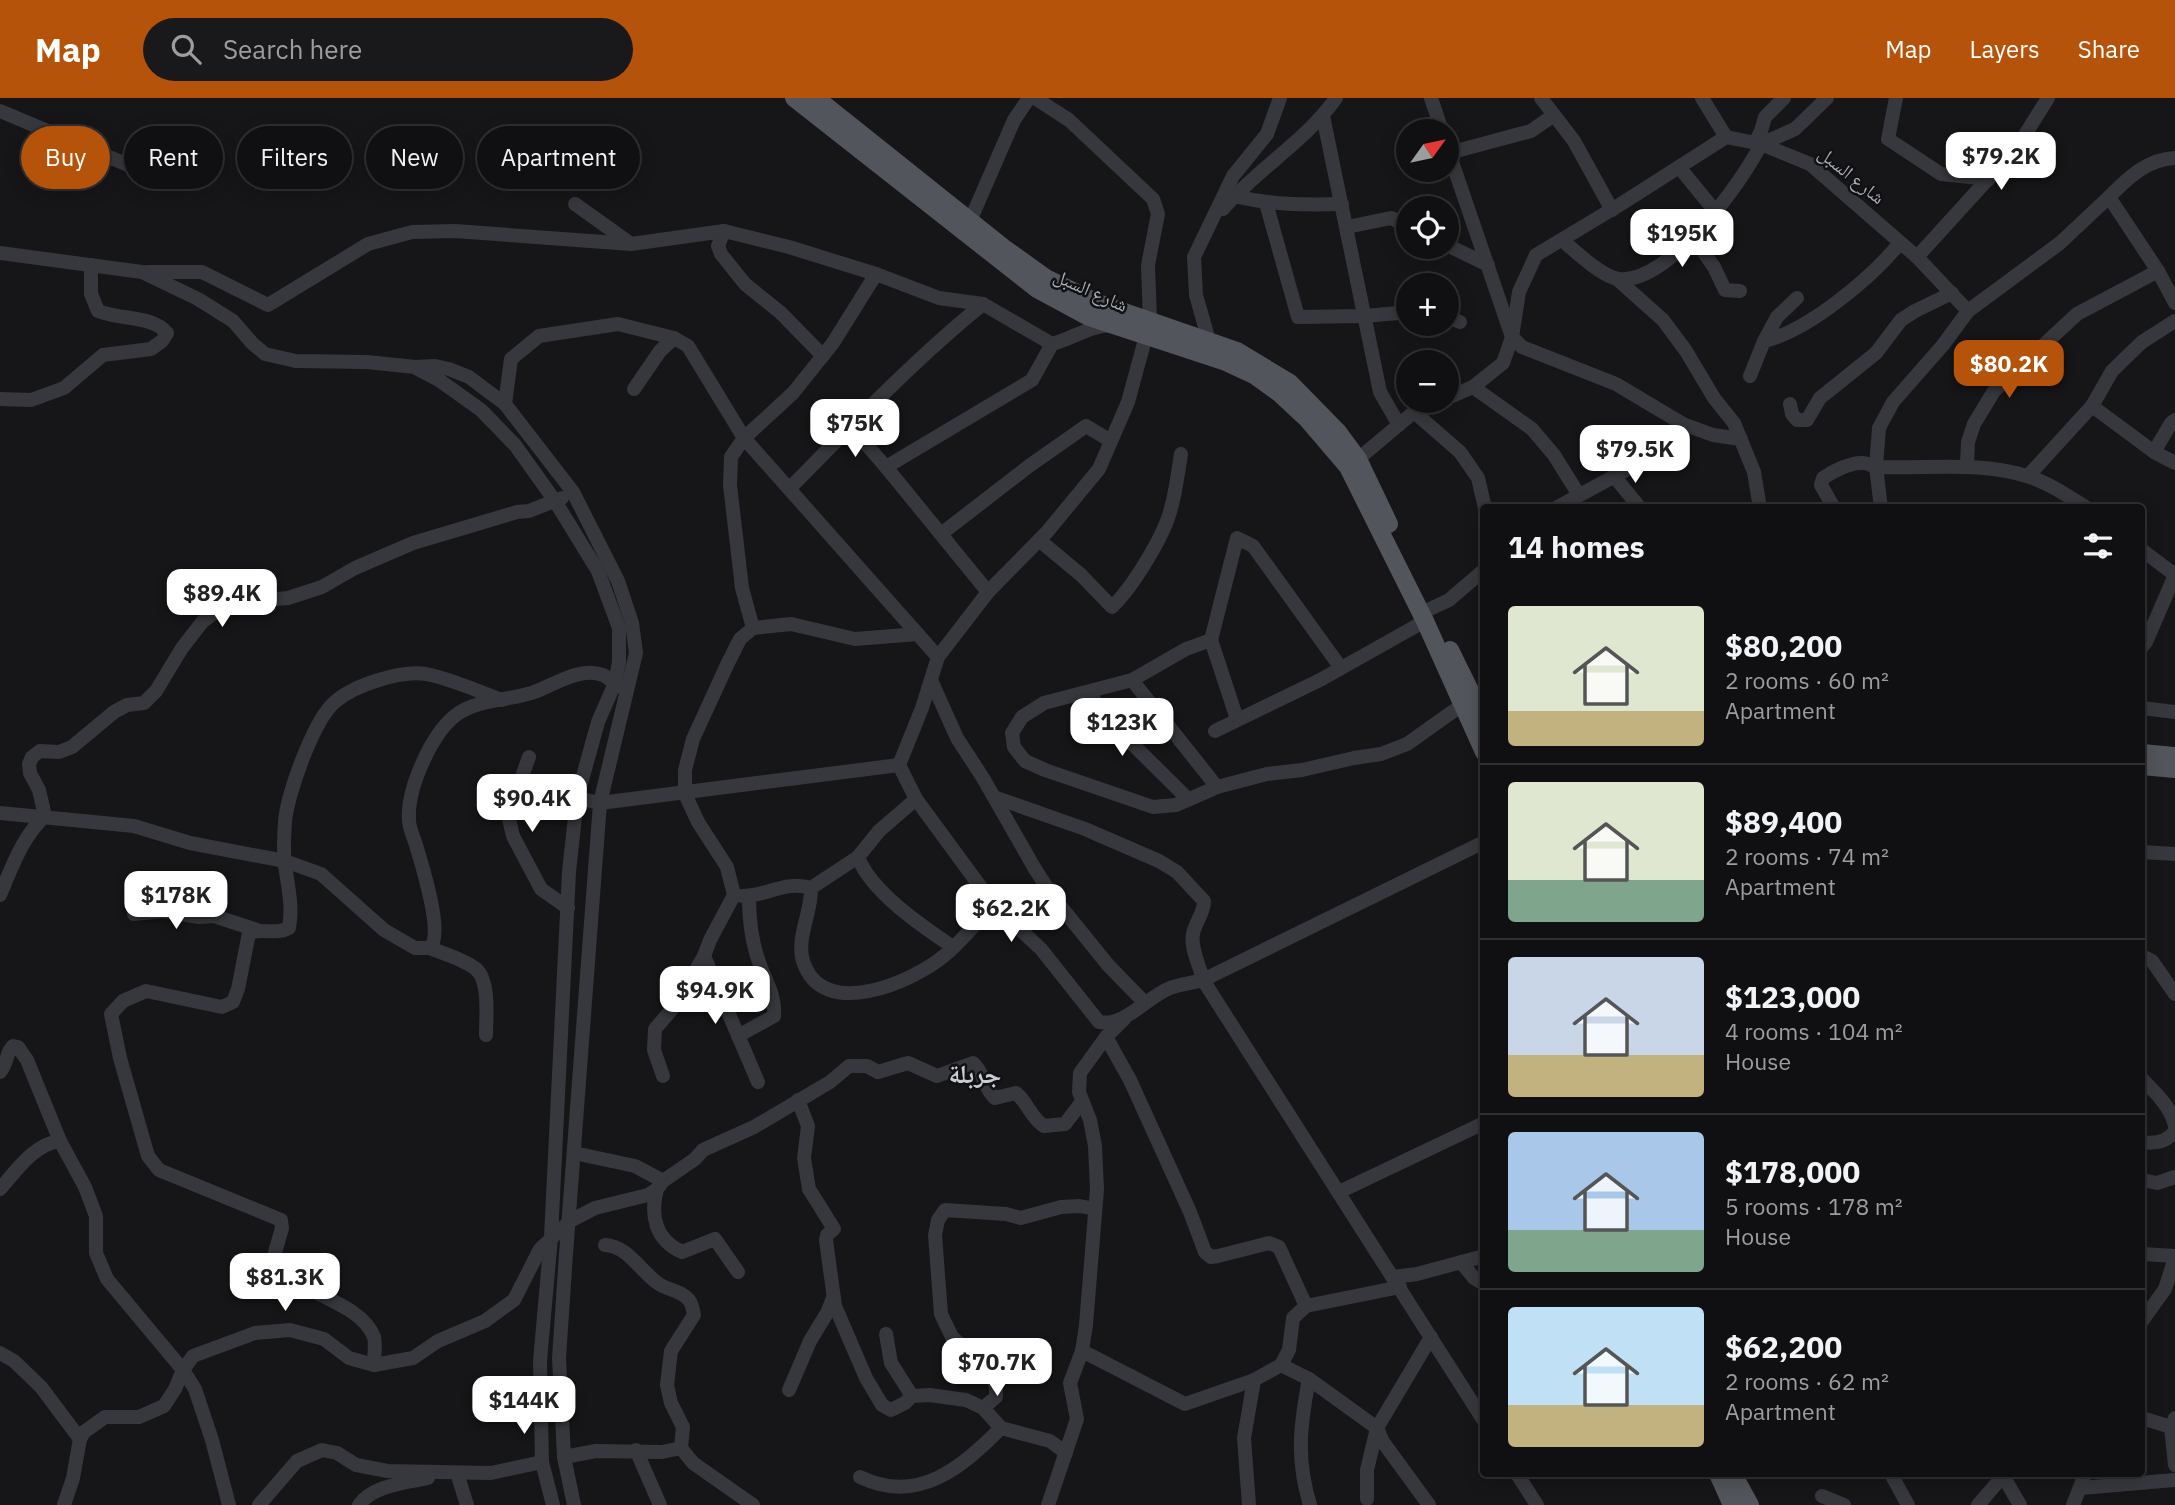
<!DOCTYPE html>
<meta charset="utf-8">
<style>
:root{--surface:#101012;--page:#19191b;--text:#f1f3f6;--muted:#9c9d9f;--line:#303032;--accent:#b45309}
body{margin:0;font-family:"IBM Plex Sans","Noto Naskh Arabic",sans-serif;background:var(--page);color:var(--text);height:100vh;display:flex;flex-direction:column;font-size:26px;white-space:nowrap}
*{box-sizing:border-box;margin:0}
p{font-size:23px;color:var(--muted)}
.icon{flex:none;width:38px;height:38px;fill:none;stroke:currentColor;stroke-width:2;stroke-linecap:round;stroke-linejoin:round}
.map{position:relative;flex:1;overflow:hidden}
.panel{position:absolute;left:1480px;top:406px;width:665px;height:973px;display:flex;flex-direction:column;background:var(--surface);border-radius:7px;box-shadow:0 4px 18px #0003,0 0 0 2px var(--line)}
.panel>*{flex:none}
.banner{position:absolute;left:21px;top:28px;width:665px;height:63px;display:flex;gap:14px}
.needle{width:46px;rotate:57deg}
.fabs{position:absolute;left:1396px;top:21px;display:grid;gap:14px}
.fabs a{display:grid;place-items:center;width:63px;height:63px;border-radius:50%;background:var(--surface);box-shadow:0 4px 18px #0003,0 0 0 2px var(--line);font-size:35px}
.price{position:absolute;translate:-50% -60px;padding:0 16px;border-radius:14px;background:#fff;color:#222;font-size:23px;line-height:46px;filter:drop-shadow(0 2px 4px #0008)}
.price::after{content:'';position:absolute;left:50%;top:42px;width:21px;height:16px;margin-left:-10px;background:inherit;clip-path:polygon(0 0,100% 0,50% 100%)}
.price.current{background:var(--accent);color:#fff}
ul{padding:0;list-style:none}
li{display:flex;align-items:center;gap:21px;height:175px;padding:0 28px}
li+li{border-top:2px solid var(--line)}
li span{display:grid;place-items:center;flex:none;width:196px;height:140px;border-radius:7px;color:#555}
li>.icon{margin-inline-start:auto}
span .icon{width:84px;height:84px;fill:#fffc;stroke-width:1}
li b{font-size:30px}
h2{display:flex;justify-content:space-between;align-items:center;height:84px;padding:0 28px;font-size:30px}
.chip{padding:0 24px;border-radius:32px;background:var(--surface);box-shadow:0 4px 18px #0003,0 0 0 2px var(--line);font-size:24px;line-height:63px}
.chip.current{background:var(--accent);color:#fff}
header{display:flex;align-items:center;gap:42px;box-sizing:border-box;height:98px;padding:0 35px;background:var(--accent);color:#fff}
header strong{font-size:33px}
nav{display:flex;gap:38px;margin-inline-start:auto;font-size:24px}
.search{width:490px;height:63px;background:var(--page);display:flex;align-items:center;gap:18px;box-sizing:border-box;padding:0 24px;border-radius:38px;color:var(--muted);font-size:26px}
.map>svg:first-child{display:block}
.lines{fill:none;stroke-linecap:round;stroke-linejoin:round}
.minor{stroke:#37383d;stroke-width:14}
.major{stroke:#53555c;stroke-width:18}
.labels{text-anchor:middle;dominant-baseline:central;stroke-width:5;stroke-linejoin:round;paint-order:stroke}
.street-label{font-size:19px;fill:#a8adb8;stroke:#111113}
.district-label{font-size:26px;font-weight:bold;fill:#c9ccd4;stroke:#111113}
</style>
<header>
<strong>Map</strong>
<div class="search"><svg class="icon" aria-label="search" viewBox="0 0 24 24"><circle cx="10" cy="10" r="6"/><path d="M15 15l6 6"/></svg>Search here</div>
<nav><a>Map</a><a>Layers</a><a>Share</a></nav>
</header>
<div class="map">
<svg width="2175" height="1407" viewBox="0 0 2175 1407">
<rect width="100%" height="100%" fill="#161618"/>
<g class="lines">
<g class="minor">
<path d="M1035 0 1069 22 1153 101 1158 116 1148 167 1150 223 1128 304 1099 371 1047 434 988 494 938 559 922 610 899 667 916 701 993 806 1041 851 1099 924C1125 929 1147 899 1170 890 1180 886 1193 885 1203 882L1484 1323"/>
<polyline points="1431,0 1442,33"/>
<polyline points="1541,0 1574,43 1612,112"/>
<polyline points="1702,0 1726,39"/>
<polyline points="1896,0 1888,41 1941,76 1989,81"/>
<polyline points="0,13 166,83"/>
<polyline points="1323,18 1380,294 1399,327"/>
<polyline points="1755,45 1761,33 1765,19 1784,0"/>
<polyline points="1447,49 1512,239 1522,249 1616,286 1683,326 1713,337 1741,341"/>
<polyline points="1449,55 1531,33 1554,17"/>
<polyline points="1679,69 1715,113"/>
<path d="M1234 98C1271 107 1305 107 1342 106"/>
<path d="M2109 99C2128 80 2147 61 2175 60"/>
<polyline points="1266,105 1298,219 1365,218 1409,214"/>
<polyline points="575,106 631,146"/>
<path d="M1223 111C1257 71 1306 43 1336 0"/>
<polyline points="970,123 1014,22 1029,0"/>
<polyline points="1347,129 1391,120 1409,128"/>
<polyline points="724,133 718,148 721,156 745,186 781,215 823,258"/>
<polyline points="1694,140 1714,169 1725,192 1740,193"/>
<path d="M1562 142C1575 153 1602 179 1619 181 1667 187 1742 85 1761 46L1795 31 1827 0"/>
<polyline points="1447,147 1488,167"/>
<polyline points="0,155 142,174 198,201 233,223 252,245 265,256 296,263 367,264 415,269 435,268 449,271 469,279 505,306 573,394 618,483 632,525 636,555 600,705 566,1156 559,1260 564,1359 574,1407"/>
<polyline points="1917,159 2018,48 2048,0"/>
<path d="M147 174H202L268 207 368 146 412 134 455 133 631 146 724 133 789 149 876 176 939 200 983 206 1052 246C1074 240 1087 229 1110 227"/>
<polyline points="1617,181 1663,222 1686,253 1714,300 1734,325 1754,374 1760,410"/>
<polyline points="1968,213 2060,145 2109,99 2158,173 2175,205"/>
<polyline points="1447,219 1460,224"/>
<polyline points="1209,243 1196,197 1194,159 1233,78 1267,36 1280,0"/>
<polyline points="1764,243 1777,219 1797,200"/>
<polyline points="416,270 439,282 481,312 515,347 555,403 598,473 619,530 619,564 615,585 598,624 577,700 569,774 551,1139 540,1263 542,1364 553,1407"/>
<path d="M1750 278 1764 243C1808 233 1871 180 1899 146"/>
<polyline points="1473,289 1532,331 1554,357 1579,397"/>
<polyline points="634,291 660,253 674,240"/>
<polyline points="1447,300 1473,289 1503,265 1512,239 1519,194 1536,157 1621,106 1726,39 1761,46 1810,66 1917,159 1968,213 1943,247 1893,304 1879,330 1876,369 1881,410"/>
<path d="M0 301 31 302 64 290 103 257 151 251 162 243 167 235C152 217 120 222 98 213L91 196V167"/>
<polyline points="505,306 511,261 539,238 618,226 674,240 688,248 744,340 938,559"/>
<polyline points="1790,306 1792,316 1797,322 1807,322 1820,300 1876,255 1901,222 1915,213 1952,195"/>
<polyline points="2092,308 2154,354 2175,365"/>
<polyline points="1414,314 1460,354 1478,380 1485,410"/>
<polyline points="851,329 886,369"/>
<polyline points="2154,354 2171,325 2175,322"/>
<polyline points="1351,367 1414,314 1440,303"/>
<polyline points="1967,367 1968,344 1974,326 1994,293 2077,216 2158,173"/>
<polyline points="1614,378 1640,410"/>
<polyline points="2028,378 2092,308 2112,273 2142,244 2175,223"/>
<path d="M790 390C852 327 914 262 983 206"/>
<polyline points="1556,410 1661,353 1683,326"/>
<path d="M1834 410 1821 387 1823 380C1833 373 1851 364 1863 365 1869 365 1873 369 1879 369 1929 371 1981 363 2030 379 2050 386 2068 398 2087 410"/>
<polyline points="941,436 1029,368 1086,328 1111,343"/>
<path d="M1039 442 1081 477 1112 509C1132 490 1165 437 1171 410 1176 393 1178 374 1181 356"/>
<polyline points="2142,452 2175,477"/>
<polyline points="988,494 886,369 1032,282 1052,246"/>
<polyline points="1430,511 1449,502 1484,472"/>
<polyline points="753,530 791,526 855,541 918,536"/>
<polyline points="1211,542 1237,440 1253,448 1341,570"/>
<polyline points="2142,549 2146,544 2175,477"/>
<polyline points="931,582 957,640 983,680 1035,771 1053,799 1108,867 1145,905"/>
<polyline points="1132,582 1044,605 1022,619 1012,635 1014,649 1025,663 1045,672 1153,709 1176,707 1217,689 1267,676 1302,672 1354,660 1381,656 1407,646 1462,607"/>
<polyline points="1090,594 1102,616 1187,700"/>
<polyline points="2142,610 2175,614"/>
<polyline points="1215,633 1320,582 1425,523"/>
<polyline points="529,659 508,717 513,738 541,791 568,810"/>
<polyline points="1217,689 1132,582 1186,551 1211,542 1237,621"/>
<path d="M994 699 1085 731 1159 763 1177 774 1204 803C1204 816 1195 824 1193 836 1190 850 1200 868 1203 882L1484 744"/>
<polyline points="577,700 600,705 899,667"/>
<path d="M916 701 879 733 858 759 811 790C812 814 796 839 803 863 822 924 913 884 945 857 963 842 978 823 993 806"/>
<path d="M0 715 134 728 190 745 285 763 321 776 384 832 415 850H430C444 835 422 768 416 747 414 740 409 730 409 722 407 691 431 636 456 617 478 600 512 603 537 593 557 585 581 569 603 577 609 580 615 586 621 589"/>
<polyline points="2142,754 2175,756"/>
<path d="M858 759C871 794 922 828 953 849"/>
<path d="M0 797C12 769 22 739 45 718L39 692 30 675 29 666 32 659 40 653 59 654 72 649 114 614 127 607 144 605 156 593 182 550 203 523 219 512 233 505 288 500 322 489 355 470 413 445 517 414 529 413 562 400"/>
<path d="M742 798C767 798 786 782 811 790"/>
<polyline points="134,816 163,813 199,819 214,818 257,832"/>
<path d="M430 850C444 856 464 861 476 871 490 883 486 920 486 937"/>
<polyline points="704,858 758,984"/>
<polyline points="2142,858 2152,863 2175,896"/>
<path d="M738 938 774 918C776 898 765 882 759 864 751 842 749 821 749 798"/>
<polyline points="1106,939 1130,982 1190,1114 1205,1154 1211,1159 1218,1158 1269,1145 1279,1149 1306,1208"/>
<path d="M0 974C8 965 6 954 13 948L18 949 27 962 60 1043 85 1089 96 1118V1155L107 1181 183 1272 195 1291 212 1342 229 1407"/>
<polyline points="663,978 654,952 655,931 674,909 704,858 710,842 734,797 727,769 698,724 685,696 685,672 693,641 727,567 740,541 753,530 742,490 730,387 731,359 744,340 793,295 833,245 876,176"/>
<path d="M2142 981C2154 993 2172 1010 2175 1028"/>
<polyline points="798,1002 808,1028 804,1060 809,1091 834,1131 827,1137 826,1142 835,1208 866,1280 882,1307 891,1312 905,1305 912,1298 930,1297 966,1302 983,1310 1001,1330 1050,1343 1066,1355"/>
<path d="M2142 1044C2155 1046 2167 1044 2175 1033"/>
<polyline points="574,1055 635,1068 663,1083"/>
<polyline points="2142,1082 2157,1085 2175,1079"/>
<path d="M0 1091C17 1072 34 1046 60 1043"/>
<path d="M657 1091C650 1117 655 1142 682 1154L715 1141 738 1174"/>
<polyline points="1339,1094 1484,1025"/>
<path d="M605 1147C628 1148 641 1174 659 1186 668 1192 682 1193 689 1202 692 1206 693 1211 694 1217L671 1253 667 1287 671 1305 683 1329 681 1350"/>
<polyline points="2142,1156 2175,1158"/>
<polyline points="1461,1164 1474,1180 1484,1186"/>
<polyline points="1394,1179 1417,1176 1484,1158"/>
<polyline points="2142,1223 2165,1191 2175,1160"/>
<polyline points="886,1236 891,1265 912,1298"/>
<polyline points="1082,1253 1185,1306 1254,1282 1281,1267 1289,1252 1293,1220 1306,1208 1400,1189"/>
<polyline points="0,1255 14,1263 41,1289 80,1341"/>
<path d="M374 1267C374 1258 376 1247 374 1239 361 1203 293 1194 272 1165L282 1130 281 1122 159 1072 148 1058 120 960 111 916 123 903 146 893 222 909 233 904 238 891 249 835C262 830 277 837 289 830 293 808 288 789 285 767 283 753 284 738 285 724 287 697 314 620 336 603 355 587 401 572 426 576 452 581 477 593 502 602"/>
<polyline points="1281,1267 1309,1281 1377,1330 1367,1372 1367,1401"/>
<path d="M1309 1281C1300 1328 1296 1361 1310 1407"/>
<polyline points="789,1292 810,1243 827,1215 833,1200"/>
<polyline points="983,1310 996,1299 996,1289 990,1274 952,1239 941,1216 935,1137 938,1122 945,1112 1006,1116 1021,1120 1061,1109 1080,1108 1095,1111"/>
<polyline points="2142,1320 2171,1329"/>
<polyline points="2175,1320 2171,1329 2175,1367"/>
<polyline points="636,1352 660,1407"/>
<polyline points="564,1359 596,1353 662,1354 681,1350 693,1365 753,1407"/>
<polyline points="457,1375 467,1407"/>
<polyline points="1517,1376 1537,1407"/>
<polyline points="1891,1376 1908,1407"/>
<polyline points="2002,1376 2020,1407"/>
<path d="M860 1379C918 1407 961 1370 1001 1330"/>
<polyline points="2081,1390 2175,1382"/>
<polyline points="1822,1398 1844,1407"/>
<path d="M64 1407 73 1380 80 1341 84 1334 105 1319H139L164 1308 175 1291 183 1272 193 1258 255 1235 290 1232 324 1241 349 1260 374 1267 413 1260 438 1243 485 1223 514 1202 540 1151 570 1123 595 1110 648 1097 657 1091 663 1083 695 1061 703 1052 754 1029 830 984 849 968H867L878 974 908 965 937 978 973 965C984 974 984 991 995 1000L1016 995C1028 1005 1031 1020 1044 1028L1065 1026 1081 1005"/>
<polyline points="259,1407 297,1363 322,1352 337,1355 356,1367 388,1373 491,1375 542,1364"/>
<path d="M359 1407C373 1387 406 1385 428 1380"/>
<polyline points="1048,1407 1077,1321 1070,1285 1082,1253 1086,1227 1097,1091 1095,1048 1090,1022 1079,994 1080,975 1106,939 1124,921"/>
<polyline points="1249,1407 1244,1340 1254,1282"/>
<polyline points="1429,1407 1383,1344 1377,1330 1431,1239"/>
<polyline points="1978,1407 2003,1378"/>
<polyline points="2073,1407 2085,1376"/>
</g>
<g class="major">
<polyline points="794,0 1037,191 1089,219 1226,264 1254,277 1279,295 1307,321 1348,369 1425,523 1484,654"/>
<polyline points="816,0 1004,150 1046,180 1098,205 1237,253 1290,285 1338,334 1358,361 1389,426"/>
<polyline points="1450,552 1484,621"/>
<polyline points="2142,655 2175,658"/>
<polyline points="2142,668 2175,671"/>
<polyline points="1718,1376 1732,1407"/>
<polyline points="1733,1376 1750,1407"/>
</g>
</g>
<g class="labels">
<g class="street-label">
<text transform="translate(1852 77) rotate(39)">شارع السبل</text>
<text transform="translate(1091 192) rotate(24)">شارع السبل</text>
</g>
<g class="district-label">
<text x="975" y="975">جربلة</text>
</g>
</g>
</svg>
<div class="fabs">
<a><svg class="needle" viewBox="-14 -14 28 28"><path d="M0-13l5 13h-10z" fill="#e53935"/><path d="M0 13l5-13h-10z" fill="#9c9d9f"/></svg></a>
<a><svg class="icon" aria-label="locate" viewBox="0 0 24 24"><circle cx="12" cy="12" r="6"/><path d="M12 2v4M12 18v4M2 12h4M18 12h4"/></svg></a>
<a>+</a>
<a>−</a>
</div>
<b class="price" style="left:2001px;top:94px">$79.2K</b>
<b class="price" style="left:1682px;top:171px">$195K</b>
<b class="price current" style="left:2009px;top:302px">$80.2K</b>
<b class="price" style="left:855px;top:361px">$75K</b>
<b class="price" style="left:1635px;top:387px">$79.5K</b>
<b class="price" style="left:222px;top:531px">$89.4K</b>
<b class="price" style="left:1122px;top:660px">$123K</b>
<b class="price" style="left:532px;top:736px">$90.4K</b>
<b class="price" style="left:176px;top:833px">$178K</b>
<b class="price" style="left:1011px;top:846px">$62.2K</b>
<b class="price" style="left:715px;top:928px">$94.9K</b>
<b class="price" style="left:285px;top:1215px">$81.3K</b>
<b class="price" style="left:997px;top:1300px">$70.7K</b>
<b class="price" style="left:524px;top:1338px">$144K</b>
<div class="banner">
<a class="chip current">Buy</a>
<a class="chip">Rent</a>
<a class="chip">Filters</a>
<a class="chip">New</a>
<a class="chip">Apartment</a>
</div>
<section class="panel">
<h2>14 homes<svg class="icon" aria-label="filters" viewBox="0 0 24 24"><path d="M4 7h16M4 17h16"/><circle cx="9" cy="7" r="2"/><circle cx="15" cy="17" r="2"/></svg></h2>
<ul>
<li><span style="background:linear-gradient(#dfe7d0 75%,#c2b280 0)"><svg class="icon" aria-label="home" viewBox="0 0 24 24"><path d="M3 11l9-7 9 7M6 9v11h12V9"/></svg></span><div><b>$80,200</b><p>2 rooms · 60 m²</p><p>Apartment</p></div></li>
<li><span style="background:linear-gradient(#dfe7d0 70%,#7fa58c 0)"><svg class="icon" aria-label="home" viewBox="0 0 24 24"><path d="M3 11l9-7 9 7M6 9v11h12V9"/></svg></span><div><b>$89,400</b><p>2 rooms · 74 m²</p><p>Apartment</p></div></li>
<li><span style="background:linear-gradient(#c9d6e8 70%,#c2b280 0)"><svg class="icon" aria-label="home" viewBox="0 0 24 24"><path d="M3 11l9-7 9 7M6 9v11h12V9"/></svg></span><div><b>$123,000</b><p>4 rooms · 104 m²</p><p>House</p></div></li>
<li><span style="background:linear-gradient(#a9c7e8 70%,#7fa58c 0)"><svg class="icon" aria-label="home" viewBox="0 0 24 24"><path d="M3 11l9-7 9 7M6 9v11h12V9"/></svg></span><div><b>$178,000</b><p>5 rooms · 178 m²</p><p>House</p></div></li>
<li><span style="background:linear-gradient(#bfe0f5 70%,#c2b280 0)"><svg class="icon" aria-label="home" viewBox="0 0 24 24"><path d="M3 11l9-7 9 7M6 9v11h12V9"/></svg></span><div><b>$62,200</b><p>2 rooms · 62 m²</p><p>Apartment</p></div></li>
</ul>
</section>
</div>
